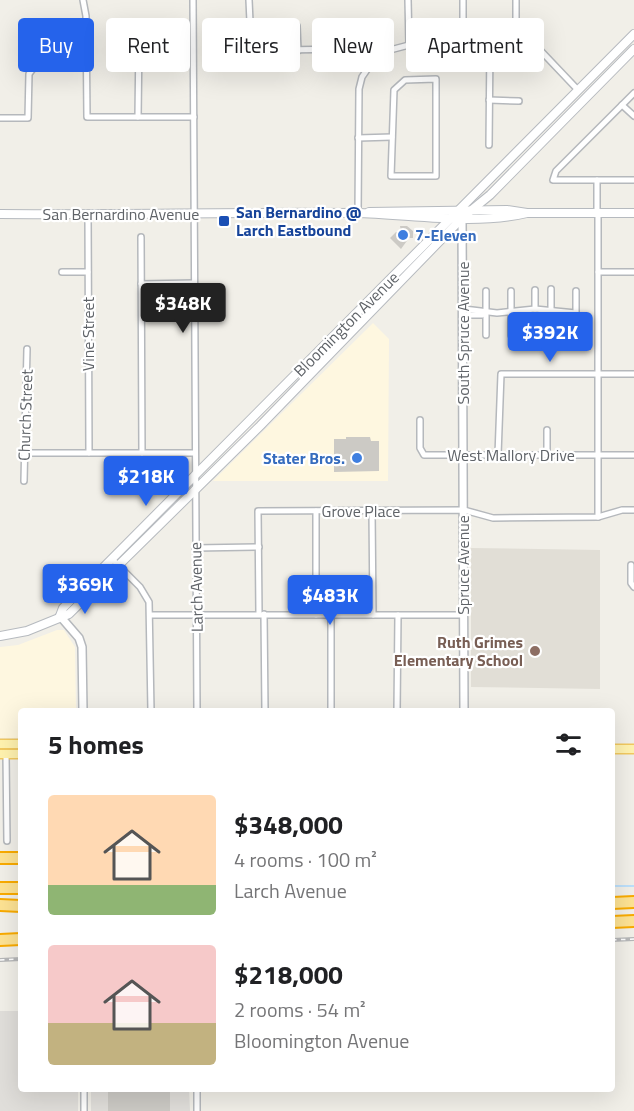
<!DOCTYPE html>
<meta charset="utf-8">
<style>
:root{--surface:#fff;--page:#f2f2f2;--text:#202124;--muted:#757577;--accent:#2563eb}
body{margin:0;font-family:"Titillium Web",sans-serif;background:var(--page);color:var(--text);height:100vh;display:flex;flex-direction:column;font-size:22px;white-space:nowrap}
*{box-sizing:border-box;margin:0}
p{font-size:20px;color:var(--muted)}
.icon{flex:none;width:33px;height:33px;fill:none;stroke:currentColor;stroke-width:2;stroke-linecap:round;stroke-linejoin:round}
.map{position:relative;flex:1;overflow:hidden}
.side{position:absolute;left:18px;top:708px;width:597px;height:384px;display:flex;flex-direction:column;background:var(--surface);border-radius:6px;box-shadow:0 6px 24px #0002}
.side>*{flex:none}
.guide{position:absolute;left:18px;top:18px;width:598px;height:54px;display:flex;gap:12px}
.price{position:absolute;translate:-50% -51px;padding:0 14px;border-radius:6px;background:var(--accent);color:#fff;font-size:20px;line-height:39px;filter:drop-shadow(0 2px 3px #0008)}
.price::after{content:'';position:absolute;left:50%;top:36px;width:18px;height:14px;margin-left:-9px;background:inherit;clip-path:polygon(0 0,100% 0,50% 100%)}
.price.on{background:#222;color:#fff}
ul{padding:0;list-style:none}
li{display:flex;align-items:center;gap:18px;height:150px;padding:0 30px}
li span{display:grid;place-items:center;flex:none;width:168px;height:120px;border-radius:6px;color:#555}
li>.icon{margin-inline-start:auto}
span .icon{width:72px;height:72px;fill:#fffc;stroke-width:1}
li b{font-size:26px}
h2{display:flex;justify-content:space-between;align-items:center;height:72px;padding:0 30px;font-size:26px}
.tag{padding:0 21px;border-radius:6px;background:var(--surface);box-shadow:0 6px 24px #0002;font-size:21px;line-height:54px}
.tag.on{background:var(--accent);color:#fff}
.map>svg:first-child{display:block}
.commercial{fill:#fef7e0}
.industrial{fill:#e0deda}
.education{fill:#e1ded6}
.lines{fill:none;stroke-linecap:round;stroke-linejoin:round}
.stream{stroke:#aadaff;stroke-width:1.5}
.building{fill:#cccac5}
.minor-casing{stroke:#b5b8bc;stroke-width:8}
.tertiary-casing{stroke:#b5b8bc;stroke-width:10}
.secondary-casing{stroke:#b6babf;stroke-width:10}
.primary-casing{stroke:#f2c960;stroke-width:11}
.motorway-casing{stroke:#f9ab00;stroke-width:14}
.minor{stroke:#fff;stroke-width:5}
.tertiary{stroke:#fff;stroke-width:7}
.secondary{stroke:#fff;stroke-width:8}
.primary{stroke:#fff2af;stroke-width:8}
.motorway{stroke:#fde293;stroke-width:10}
.rail-casing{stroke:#b6b7b8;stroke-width:4}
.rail{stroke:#fff;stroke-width:1.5;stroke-dasharray:4.5;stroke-linecap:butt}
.transit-dot{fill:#1a4fb4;stroke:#fff;stroke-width:2}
.shop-dot{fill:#3f7fe0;stroke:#fff;stroke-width:2}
.education-dot{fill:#8d6e63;stroke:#fff;stroke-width:2}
.labels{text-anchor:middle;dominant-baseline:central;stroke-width:4.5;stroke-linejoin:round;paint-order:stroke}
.transit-label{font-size:16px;font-weight:bold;fill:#164399;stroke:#fff;text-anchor:start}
.street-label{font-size:16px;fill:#5f6368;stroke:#fff}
.shop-label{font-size:16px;font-weight:bold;fill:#366cbe;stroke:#fff;text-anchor:start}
.education-label{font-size:16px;font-weight:bold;fill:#785e54;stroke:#fff;text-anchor:end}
</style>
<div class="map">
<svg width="634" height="1111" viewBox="0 0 634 1111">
<rect width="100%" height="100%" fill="#f1efe8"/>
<g class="commercial">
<polygon points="373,323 389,339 388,481 213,481"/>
<polygon points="57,630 64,630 75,647 76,711 21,711 21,738 0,738 0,647 18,645"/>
</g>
<g class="industrial">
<polygon points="0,1011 21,1011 21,1089 78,1089 78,1111 0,1111"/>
<polygon points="91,1089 189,1089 190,1111 91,1111"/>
</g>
<polygon class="education" points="471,548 600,550 600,689 471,687"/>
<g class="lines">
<polyline class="stream" points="612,886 634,886"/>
</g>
<g class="building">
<polygon points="400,226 407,226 413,231 413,238 409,238 401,249 390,238 396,232 401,232"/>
<polygon points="346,437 370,437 371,441 379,441 379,471 334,472 334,439 346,439"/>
<rect x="108" y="1089" width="62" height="22"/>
</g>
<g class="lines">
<defs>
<g id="minor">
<polyline points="83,0 86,16 87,117 194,117"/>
<polyline points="193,0 197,711"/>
<polyline points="249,0 250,22 256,34 280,50 350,49 373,61"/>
<polyline points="408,0 409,45"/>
<polyline points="516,0 516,44"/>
<polyline points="297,26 298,51"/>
<polyline points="463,44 463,0"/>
<polyline points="350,49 352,28"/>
<polyline points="41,50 87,50"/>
<polygon points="436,79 436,176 391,176 394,90 405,80"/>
<polyline points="634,93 556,171 553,180 634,180"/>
<polyline points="489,100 519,101"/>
<polyline points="622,105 634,116"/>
<polyline points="138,117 139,40"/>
<polyline points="0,118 28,118 29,74 38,62 41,50 40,29"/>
<polyline points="358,138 392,137"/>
<polyline points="489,145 490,44"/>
<polyline points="358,213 359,89 362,77 373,61 390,50 409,45 528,45 541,51 578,90"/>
<polyline points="597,213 597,180"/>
<polyline points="598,213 598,517"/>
<polyline points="88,214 89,453"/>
<polyline points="141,237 142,453"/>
<polyline points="62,272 88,272"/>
<polyline points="598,272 634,272"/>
<polyline points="141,284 194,283"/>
<polyline points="551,289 551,312"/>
<polyline points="535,290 535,309"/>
<polyline points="486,291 486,335"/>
<polyline points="511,291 511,335"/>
<polyline points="576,291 576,331"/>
<polyline points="464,309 497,313 535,309 576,313"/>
<polyline points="464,315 482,315 486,312"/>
<polyline points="420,420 420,448 424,455 634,455"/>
<polyline points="547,430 547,455"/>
<polyline points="24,453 195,453"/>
<polyline points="498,455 501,374 634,374"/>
<polyline points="24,481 27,349"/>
<polyline points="316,511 316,615"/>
<polyline points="372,511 373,615"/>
<polyline points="195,548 259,547"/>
<polyline points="112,559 140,587 149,602 151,711"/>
<polyline points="631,565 631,583 634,587"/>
<polyline points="259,614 258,511 464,510 493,518 598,517 622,510 634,510"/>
<polyline points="264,614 265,711"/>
<polyline points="150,615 463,615"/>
<polyline points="331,615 331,711"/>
<polyline points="397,711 398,615"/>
<polyline points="6,754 7,841"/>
<polyline points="84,1089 84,1111"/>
<polyline points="197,1089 197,1111"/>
</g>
<g id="tertiary">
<polyline points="462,215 464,711"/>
<polyline points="60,616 79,638 82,647 83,711"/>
</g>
<g id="secondary">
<polyline points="369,212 507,210 527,213 634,213"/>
<path d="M0 214C118 215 236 212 355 213 409 214 473 226 527 213"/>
<polyline points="60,616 63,608 634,34"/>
<polyline points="0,636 27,631 69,614 260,426 463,217 490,195 634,49"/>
</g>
<g id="primary">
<polyline points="0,744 21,744"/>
<polyline points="612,749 634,749"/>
<polyline points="0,754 21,754"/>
</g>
<g id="motorway">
<polyline points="0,858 21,858"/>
<polyline points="0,888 21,888"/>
<polyline points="612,903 634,902"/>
<polyline points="0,905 21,906"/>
<polyline points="612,922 634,921"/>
<polyline points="0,940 21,939"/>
</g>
</defs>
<use href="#minor" class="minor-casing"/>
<use href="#tertiary" class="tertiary-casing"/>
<use href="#secondary" class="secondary-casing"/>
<use href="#primary" class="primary-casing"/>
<use href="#motorway" class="motorway-casing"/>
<use href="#minor" class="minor"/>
<use href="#tertiary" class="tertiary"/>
<use href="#secondary" class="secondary"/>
<use href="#primary" class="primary"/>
<use href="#motorway" class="motorway"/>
<defs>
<g id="rail">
<polyline points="612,940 634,939"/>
<polyline points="0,960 21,959"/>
</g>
</defs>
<use href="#rail" class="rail-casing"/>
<use href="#rail" class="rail"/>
</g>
<rect class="transit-dot" x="218" y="215" width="12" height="12" rx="3"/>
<g class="shop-dot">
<circle cx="403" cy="235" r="6"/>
<circle cx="357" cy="458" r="6"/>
</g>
<circle class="education-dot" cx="535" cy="651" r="6"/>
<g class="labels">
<g class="transit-label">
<text x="236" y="212">San Bernardino @<tspan x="236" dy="18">Larch Eastbound</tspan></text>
</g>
<g class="street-label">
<text x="121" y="214">San Bernardino Avenue</text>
<text transform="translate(346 324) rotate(-45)">Bloomington Avenue</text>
<text transform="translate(463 333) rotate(-90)">South Spruce Avenue</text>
<text transform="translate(88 334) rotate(-90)">Vine Street</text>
<text transform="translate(25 415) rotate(-88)">Church Street</text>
<text x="511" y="455">West Mallory Drive</text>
<text x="361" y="511">Grove Place</text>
<text transform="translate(463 565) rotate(-90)">Spruce Avenue</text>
<text transform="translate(196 587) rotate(-91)">Larch Avenue</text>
</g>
<g class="shop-label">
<text x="415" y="235">7-Eleven</text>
<text x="345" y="458" text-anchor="end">Stater Bros.</text>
</g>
<g class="education-label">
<text x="523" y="642">Ruth Grimes<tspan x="523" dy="18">Elementary School</tspan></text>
</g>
</g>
</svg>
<b class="price on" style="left:183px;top:334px">$348K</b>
<b class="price" style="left:550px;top:363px">$392K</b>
<b class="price" style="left:146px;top:507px">$218K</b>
<b class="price" style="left:85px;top:615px">$369K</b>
<b class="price" style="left:330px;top:626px">$483K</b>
<div class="guide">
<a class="tag on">Buy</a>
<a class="tag">Rent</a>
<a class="tag">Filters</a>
<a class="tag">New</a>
<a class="tag">Apartment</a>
</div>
<section class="side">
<h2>5 homes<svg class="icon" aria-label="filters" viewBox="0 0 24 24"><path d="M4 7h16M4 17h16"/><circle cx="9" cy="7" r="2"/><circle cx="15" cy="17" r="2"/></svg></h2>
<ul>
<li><span style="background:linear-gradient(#ffd9b3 75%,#8fb573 0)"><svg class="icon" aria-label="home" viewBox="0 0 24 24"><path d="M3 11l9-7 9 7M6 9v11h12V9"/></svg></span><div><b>$348,000</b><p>4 rooms · 100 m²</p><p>Larch Avenue</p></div></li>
<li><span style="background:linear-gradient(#f6c9c9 65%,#c2b280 0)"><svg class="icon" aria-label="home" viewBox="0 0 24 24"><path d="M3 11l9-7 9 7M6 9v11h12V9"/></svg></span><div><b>$218,000</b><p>2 rooms · 54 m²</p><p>Bloomington Avenue</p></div></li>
</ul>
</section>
</div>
